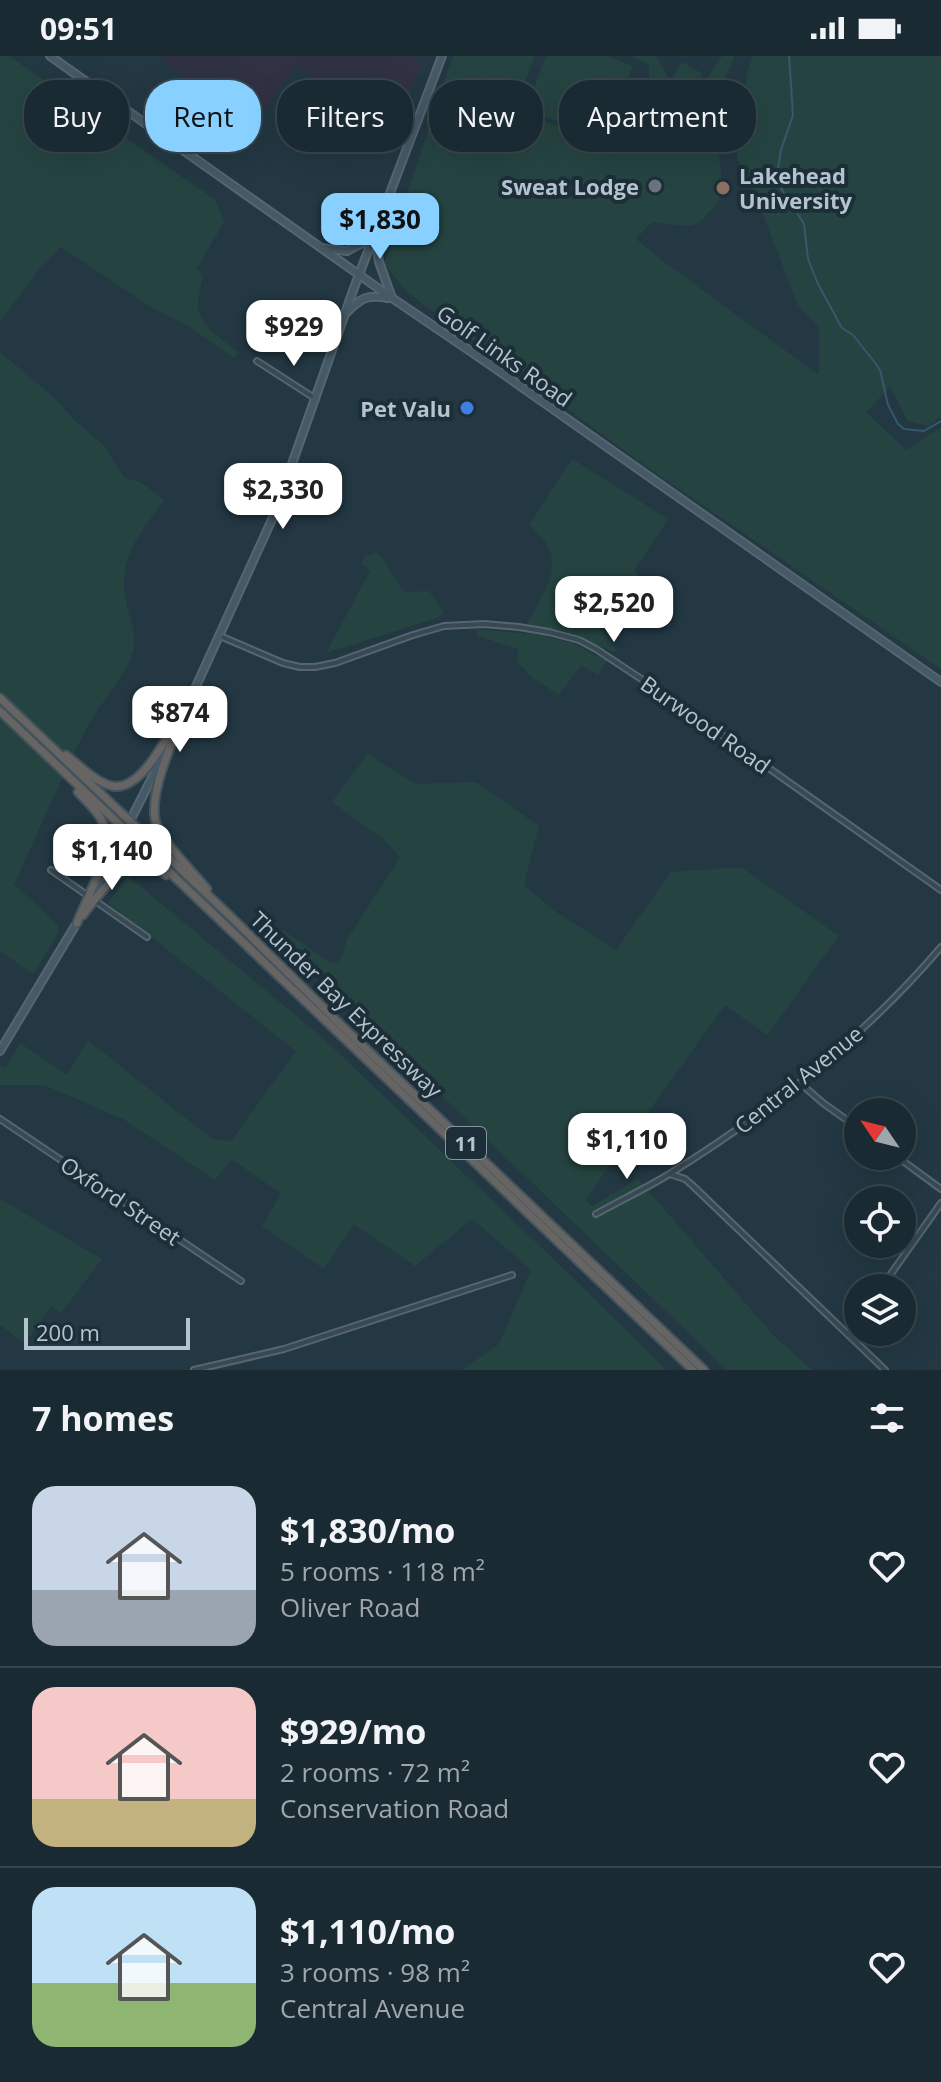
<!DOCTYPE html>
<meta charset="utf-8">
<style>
:root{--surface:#1a2a32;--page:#23323a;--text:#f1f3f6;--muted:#9fa7ac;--line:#38464d;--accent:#87d0ff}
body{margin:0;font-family:"Open Sans",sans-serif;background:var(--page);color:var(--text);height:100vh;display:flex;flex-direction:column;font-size:30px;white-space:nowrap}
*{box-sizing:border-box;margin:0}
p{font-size:26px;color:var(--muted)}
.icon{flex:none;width:44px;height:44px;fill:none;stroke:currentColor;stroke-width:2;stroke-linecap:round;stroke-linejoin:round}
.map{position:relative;height:1314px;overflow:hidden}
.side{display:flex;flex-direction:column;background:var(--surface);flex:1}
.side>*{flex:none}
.top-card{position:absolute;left:24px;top:24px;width:894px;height:72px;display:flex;gap:16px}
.needle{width:52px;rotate:305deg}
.controls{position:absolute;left:844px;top:1042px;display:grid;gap:16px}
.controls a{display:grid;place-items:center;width:72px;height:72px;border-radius:50%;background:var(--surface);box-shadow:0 8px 32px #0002,0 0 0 2px var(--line);font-size:40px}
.scale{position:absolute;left:24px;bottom:20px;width:166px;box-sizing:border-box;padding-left:8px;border:4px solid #b4c3cd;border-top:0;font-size:22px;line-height:28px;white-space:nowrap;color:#b4c3cd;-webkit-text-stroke:6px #1c2e38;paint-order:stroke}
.price{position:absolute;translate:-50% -68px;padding:0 18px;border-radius:16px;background:#fff;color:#222;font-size:26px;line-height:52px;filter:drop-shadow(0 2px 4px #0008)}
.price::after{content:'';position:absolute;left:50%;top:48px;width:24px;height:18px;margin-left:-12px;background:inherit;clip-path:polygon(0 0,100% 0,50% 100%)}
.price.active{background:var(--accent);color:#111}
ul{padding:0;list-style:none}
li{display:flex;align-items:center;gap:24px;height:200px;padding:0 32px}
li+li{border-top:2px solid var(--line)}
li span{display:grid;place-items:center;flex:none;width:224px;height:160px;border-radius:24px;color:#555}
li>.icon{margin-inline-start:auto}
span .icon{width:96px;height:96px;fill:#fffc;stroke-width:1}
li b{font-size:34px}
h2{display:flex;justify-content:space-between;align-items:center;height:96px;padding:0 32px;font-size:34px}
.tag{padding:0 28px;border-radius:32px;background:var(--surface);box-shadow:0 8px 32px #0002,0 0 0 2px var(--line);font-size:28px;line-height:72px}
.tag.active{background:var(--accent);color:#111}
.status{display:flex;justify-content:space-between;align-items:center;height:56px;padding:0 40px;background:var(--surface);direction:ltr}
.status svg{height:22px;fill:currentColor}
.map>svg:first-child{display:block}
.medical{fill:#303243}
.green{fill:#254441}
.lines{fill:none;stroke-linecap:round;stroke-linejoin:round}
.stream{stroke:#35586c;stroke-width:2}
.minor-casing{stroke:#556670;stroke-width:8}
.secondary-casing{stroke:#556670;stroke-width:10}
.trunk-casing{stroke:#42535d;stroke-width:11}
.minor{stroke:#384953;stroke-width:4}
.secondary{stroke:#455966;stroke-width:6}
.trunk{stroke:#676564;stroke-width:7}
.worship-dot{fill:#6b7280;stroke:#1c2e38;stroke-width:3}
.education-dot{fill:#8d6e63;stroke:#1c2e38;stroke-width:3}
.shop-dot{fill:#3f7fe0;stroke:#1c2e38;stroke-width:3}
.labels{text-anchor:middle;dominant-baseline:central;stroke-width:8;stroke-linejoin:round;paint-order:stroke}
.shield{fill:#1c2e38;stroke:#8696a0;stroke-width:2}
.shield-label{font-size:20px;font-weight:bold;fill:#b4c3cd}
.poi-label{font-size:22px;font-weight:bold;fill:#b4c3cd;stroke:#1c2e38;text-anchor:end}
.street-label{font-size:22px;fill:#b4c3cd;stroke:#1c2e38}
</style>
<div class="status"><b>09:51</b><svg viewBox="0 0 49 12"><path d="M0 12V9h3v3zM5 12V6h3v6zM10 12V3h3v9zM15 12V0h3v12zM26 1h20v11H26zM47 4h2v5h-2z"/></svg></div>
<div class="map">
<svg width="941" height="1314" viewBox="0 0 941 1314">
<rect width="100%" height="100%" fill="#233843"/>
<polygon class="medical" points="157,0 411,0 422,8 392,75 296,9 255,70"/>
<g class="green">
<path d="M0 0H9L215 144 224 166 197 212 203 220C201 230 197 243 198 253 202 272 224 285 238 296L234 302 187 269 151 251 61 191 41 210 0 266Z"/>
<path d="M453 0H535L519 41 512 39 500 29 492 37 500 40 510 51 567 74 577 80 590 91 611 99 614 96 622 95 646 44 649 33V9L631 0H656L669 23 659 65 674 70 722 0H735L707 61C719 85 720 111 724 137 695 175 700 172 652 166L636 183 664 206 819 319V271L797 248 754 134 737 102 748 13 753 0H941V360L929 370 908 365 890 331 866 356 906 394 941 371V613L639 405 423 248 406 235 384 207Z"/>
<polygon points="546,0 607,0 633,10 606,83 526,53"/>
<polygon points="682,6 703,18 692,38 670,25"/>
<path d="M0 296 57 344 73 363 103 389 125 422 140 426 165 444C137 480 115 505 128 554 131 567 137 581 133 595 124 623 103 643 89 668 61 720 39 775 14 828L58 869 57 879 33 918 0 895Z"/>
<path d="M572 403 668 463 634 515 662 540 649 560 616 538 599 571 619 598 574 579 527 568C539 546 562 514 547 489 543 481 535 475 529 469Z"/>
<path d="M377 496C390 507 390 523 406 536L429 535 441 551 443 557 437 562 326 597 370 515 361 507 366 500Z"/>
<polygon points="474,573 542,579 571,587 607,605 598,619 581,609 559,639 530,620 517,605 518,593 478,580"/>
<polygon points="368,698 415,728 476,726 539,770 524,829 556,856 616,894 671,816 741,811 839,880 767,979 725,949 585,1144 592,1150 638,1123 774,1280 812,1314 727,1314 257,862 284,875 329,906 336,907 341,902 347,883 400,802 387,786 332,746"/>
<polygon points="128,820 324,983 570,1219 666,1314 462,1314 499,1288 531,1214 472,1163 415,1210 354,1168 324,1213 262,1170 281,1138 232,1103 215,1124 123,1063 44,1029 0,1029 0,1008 6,1011 20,987 67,1019 88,984 198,1072 215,1084 231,1085 296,995 108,847"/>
<polygon points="0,1143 102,1203 61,1257 51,1251 25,1287 0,1269"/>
</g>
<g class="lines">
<polyline class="stream" points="789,0 793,59 781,94 778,113 779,129 804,168 808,203 818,228 842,272 853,279 876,308 880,314 888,349 898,368 904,373 924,375 941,365"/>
<defs>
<g id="minor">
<polyline points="257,305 316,343"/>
<polyline points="220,580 283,607 300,611 315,611 335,607 413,579 444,570 484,568 519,571 549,576 579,584 596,593 667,640 941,834"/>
<polyline points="51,814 147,881"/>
<polyline points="800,1027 823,1047 858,1072"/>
<polyline points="0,1063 241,1225"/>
<polyline points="896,1100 941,1133"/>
<polyline points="670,1118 685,1123 692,1129 885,1314"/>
<path d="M596 1158C621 1144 647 1132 671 1117 771 1055 865 980 941 891"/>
<polyline points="881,1232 941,1147"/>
<polyline points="848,1278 858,1264"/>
<polyline points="194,1314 284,1293 512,1219"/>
</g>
<g id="secondary">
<polyline points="50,0 392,242 482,303 941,626"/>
<polyline points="375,180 379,206 392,242"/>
<polyline points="322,192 347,195 371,182"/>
<path d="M346 257C361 242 367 238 388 242"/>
<polyline points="193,637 274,459 354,232 442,0"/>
<polyline points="88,848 168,690"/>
<polyline points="0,995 78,865"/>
</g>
<g id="trunk">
<path d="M195 634C182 665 144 738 157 770 166 790 193 816 207 833"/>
<polyline points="0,642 229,859 342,970 704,1314"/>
<polyline points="0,655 693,1314"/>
<path d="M66 699C79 709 95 726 112 730 142 736 169 677 181 656"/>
<path d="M83 859C94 845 118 811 136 807 147 805 157 812 166 819"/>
<path d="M77 867C88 839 115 794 102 765 97 754 86 745 78 736"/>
</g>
</defs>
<use href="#minor" class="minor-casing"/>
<use href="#secondary" class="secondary-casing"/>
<use href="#trunk" class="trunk-casing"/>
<use href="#minor" class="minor"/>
<use href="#secondary" class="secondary"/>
<use href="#trunk" class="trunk"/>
</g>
<circle class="worship-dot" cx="655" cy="130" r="8"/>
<circle class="education-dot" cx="723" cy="132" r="8"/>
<circle class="shop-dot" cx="467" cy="352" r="8"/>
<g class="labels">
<rect class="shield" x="446" y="1071" width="40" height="32" rx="6"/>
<g class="shield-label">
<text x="466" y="1087">11</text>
</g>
<g class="poi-label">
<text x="739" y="119" text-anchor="start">Lakehead<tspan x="739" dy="25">University</tspan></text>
<text x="639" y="130">Sweat Lodge</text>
<text x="451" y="352">Pet Valu</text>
</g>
<g class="street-label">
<text transform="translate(505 299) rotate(35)">Golf Links Road</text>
<text transform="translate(706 668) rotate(35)">Burwood Road</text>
<text transform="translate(347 948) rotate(44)">Thunder Bay Expressway</text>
<text transform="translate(798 1023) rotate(-39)">Central Avenue</text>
<text transform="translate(121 1144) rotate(34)">Oxford Street</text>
</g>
</g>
</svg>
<div class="controls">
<a><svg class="needle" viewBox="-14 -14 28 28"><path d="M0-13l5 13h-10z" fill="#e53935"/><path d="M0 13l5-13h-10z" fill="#9fa7ac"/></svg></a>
<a><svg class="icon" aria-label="locate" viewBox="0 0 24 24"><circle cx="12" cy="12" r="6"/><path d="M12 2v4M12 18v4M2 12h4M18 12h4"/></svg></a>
<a><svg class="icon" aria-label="layers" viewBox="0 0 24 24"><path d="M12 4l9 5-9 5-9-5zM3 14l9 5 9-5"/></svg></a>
</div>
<div class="scale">200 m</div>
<b class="price active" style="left:380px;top:205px">$1,830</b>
<b class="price" style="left:294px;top:312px">$929</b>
<b class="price" style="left:283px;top:475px">$2,330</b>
<b class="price" style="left:614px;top:588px">$2,520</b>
<b class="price" style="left:180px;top:698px">$874</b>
<b class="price" style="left:112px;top:836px">$1,140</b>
<b class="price" style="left:627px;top:1125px">$1,110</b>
<div class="top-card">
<a class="tag">Buy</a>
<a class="tag active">Rent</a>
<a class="tag">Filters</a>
<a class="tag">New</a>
<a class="tag">Apartment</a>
</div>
</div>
<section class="side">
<h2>7 homes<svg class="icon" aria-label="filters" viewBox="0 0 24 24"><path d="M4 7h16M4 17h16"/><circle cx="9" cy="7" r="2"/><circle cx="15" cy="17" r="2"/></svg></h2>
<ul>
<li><span style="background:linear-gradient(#c9d6e8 65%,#9aa5b1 0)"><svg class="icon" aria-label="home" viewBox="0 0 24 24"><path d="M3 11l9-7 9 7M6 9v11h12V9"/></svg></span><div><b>$1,830/mo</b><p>5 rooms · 118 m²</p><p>Oliver Road</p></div><svg class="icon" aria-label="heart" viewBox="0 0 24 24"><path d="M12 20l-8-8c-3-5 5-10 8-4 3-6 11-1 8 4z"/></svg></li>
<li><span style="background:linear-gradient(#f6c9c9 70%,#c2b280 0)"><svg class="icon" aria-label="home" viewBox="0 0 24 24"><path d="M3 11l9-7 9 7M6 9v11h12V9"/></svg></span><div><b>$929/mo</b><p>2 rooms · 72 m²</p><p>Conservation Road</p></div><svg class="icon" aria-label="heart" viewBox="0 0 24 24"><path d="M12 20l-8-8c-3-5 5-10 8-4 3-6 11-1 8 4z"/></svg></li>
<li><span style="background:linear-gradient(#bfe0f5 60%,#8fb573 0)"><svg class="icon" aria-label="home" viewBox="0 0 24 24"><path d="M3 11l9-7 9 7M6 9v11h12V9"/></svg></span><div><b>$1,110/mo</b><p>3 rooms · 98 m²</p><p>Central Avenue</p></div><svg class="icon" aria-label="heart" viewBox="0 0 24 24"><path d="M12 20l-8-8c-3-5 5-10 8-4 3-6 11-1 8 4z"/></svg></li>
</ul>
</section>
